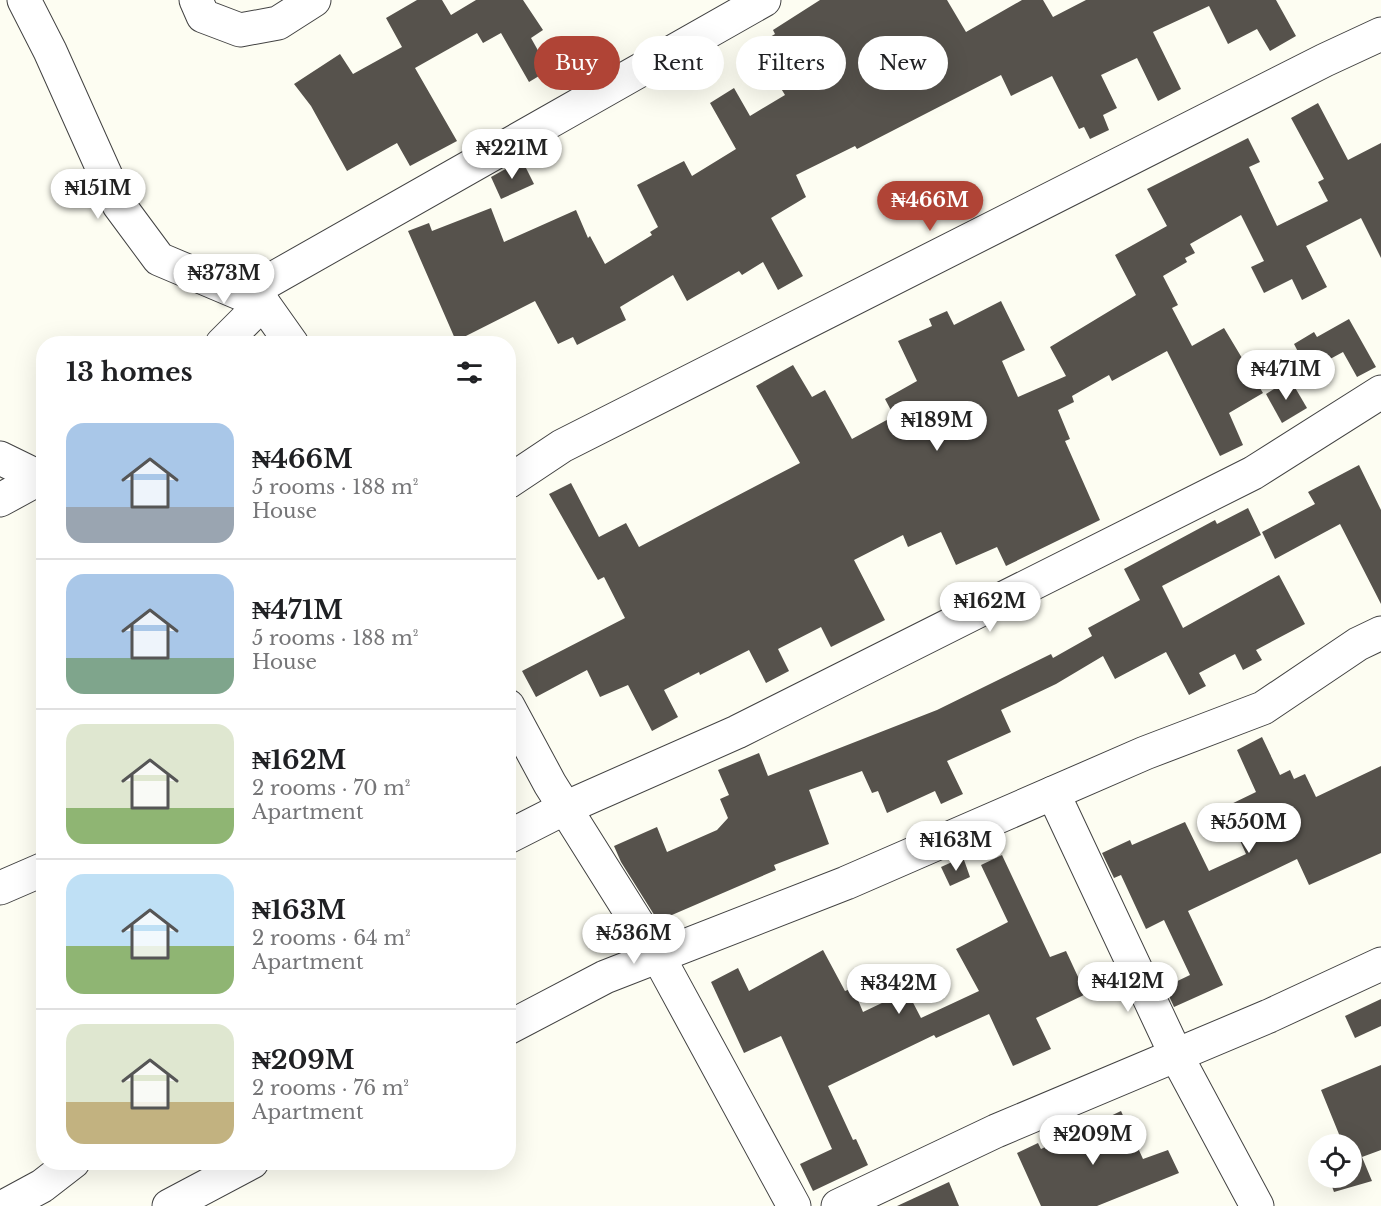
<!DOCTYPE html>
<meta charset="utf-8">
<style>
:root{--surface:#fff;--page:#f6f6f6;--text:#202124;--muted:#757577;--line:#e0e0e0;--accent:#b04436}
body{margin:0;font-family:"Libre Baskerville",serif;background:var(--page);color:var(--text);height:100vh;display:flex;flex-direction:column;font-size:22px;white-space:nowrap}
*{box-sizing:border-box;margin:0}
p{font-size:20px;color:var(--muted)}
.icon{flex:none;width:33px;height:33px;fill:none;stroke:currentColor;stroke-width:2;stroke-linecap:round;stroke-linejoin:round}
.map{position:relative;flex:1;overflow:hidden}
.side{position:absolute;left:36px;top:336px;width:480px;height:834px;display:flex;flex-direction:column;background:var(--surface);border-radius:24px;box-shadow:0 6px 24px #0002}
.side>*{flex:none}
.guide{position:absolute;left:534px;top:36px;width:570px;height:54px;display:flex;gap:12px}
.controls{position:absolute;left:1308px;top:1134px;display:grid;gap:12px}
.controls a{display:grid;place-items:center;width:54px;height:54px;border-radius:50%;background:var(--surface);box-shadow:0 6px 24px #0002;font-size:30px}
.price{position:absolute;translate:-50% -51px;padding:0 14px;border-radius:21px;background:#fff;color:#222;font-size:20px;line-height:39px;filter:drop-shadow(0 2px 3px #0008)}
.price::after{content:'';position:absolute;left:50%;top:36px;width:18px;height:14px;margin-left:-9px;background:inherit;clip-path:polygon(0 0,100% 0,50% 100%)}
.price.selected{background:var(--accent);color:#fff}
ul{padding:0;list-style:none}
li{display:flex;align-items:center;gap:18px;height:150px;padding:0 30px}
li+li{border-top:2px solid var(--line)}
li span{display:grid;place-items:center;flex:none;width:168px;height:120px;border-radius:18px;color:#555}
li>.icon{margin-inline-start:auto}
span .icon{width:72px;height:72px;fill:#fffc;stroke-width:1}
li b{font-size:26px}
h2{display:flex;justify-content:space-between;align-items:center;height:72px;padding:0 30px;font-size:26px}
.chip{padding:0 21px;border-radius:27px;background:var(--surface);box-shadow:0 6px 24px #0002;font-size:21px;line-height:54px}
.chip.selected{background:var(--accent);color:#fff}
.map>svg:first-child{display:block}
.building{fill:#56524c}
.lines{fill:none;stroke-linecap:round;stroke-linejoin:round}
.minor-casing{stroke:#424242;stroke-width:35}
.minor{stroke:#fff;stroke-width:33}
</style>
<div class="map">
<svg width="1381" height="1206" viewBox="0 0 1381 1206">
<rect width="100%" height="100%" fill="#fdfdf2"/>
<g class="building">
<polygon points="417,0 442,0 451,15 476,0 523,0 543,30 531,38 549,70 529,82 501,33 483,43 477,33 415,68 457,141 410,166 397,143 347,171 311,106 294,84 340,54 353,74 402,47 386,18"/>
<polygon points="820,0 947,0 966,32 1022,0 1043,0 1053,17 1086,0 1276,0 1296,36 1270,51 1257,29 1228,44 1209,6 1153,32 1181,89 1158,101 1137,58 1101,75 1117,108 1103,115 1109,130 1090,139 1084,127 1079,129 1052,76 1011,96 1001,75 857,149 855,146 796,175 806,197 771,218 803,276 778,290 763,262 742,275 739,271 687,301 673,275 620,307 626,320 577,345 573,337 558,344 535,301 456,341 408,231 429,223 432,231 491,208 504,242 576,210 588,238 590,236 605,264 652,235 650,232 658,227 637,185 684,161 692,176 736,149 710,103 734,88 750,116 785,95 755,46 775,34 773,30"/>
<polygon points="1318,103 1348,160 1381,143 1381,258 1361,218 1306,246 1327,287 1302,300 1292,279 1264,293 1251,267 1264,261 1241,215 1190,244 1195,253 1185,258 1187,262 1163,276 1178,305 1172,308 1192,346 1224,328 1263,393 1229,413 1243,445 1220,456 1167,351 1112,381 1109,375 1072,396 1074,402 1058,410 1070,439 1065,441 1100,520 1006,566 997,547 956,565 941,532 908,547 903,535 854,560 885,620 831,647 821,627 778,649 789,671 766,683 749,650 700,675 699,672 664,690 678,717 652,731 628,685 600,697 587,670 536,697 522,671 625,618 604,577 598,580 549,494 571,483 599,537 626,523 639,547 800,463 756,386 793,365 812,397 825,390 852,439 894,416 885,399 917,381 898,341 932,326 929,319 947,311 954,325 1001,301 1025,350 1002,361 1018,397 1066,376 1050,347 1136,295 1115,255 1167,226 1147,189 1248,138 1260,162 1249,167 1277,226 1328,201 1318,182 1324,179 1291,118"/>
<polygon points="522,160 534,184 501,199 491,177"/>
<polygon points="1349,319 1376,367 1357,377 1343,352 1308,371 1294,344 1314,332 1317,337"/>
<polygon points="1290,379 1307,408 1282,423 1266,394"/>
<polygon points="1359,465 1381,510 1381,604 1340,524 1275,559 1262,532 1315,504 1308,492"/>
<polygon points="1248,508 1261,535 1162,586 1183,628 1279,575 1305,624 1256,650 1262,660 1243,670 1235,654 1199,673 1206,686 1189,695 1166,652 1115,679 1103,656 1056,684 1001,710 1011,732 947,761 963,794 941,804 935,791 887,813 878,791 872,793 862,771 809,790 829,844 774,865 776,870 658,921 621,862 614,846 657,827 667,852 717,830 728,818 720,799 729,795 718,770 759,753 768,776 937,710 1051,654 1053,658 1092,636 1088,628 1140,600 1124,569 1215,520 1217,524"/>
<polygon points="1262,737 1280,775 1290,770 1294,779 1305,774 1316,797 1381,766 1381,853 1309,885 1297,859 1188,911 1223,985 1174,1007 1165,987 1190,975 1164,920 1146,929 1121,875 1114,878 1102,853 1130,840 1132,845 1185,822 1209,871 1246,854 1225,807 1256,792 1237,750"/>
<polygon points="1002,855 1050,957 1066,951 1086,994 1036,1018 1051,1049 1013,1066 989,1014 936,1038 934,1035 828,1086 853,1140 856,1139 868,1165 813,1191 800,1164 832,1149 781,1036 744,1053 711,982 738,968 749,991 823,950 845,991 853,988 863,1012 907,991 921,1018 979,991 956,949 1008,922 981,865"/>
<polygon points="963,857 970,877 950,886 941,867"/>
<polygon points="1381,999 1381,1026 1355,1038 1345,1016"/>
<polygon points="1381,1065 1381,1150 1362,1157 1372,1181 1334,1192 1329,1178 1352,1178 1352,1144 1343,1144 1321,1090"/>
<polygon points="1121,1111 1143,1159 1168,1150 1179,1173 1097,1206 1041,1206 1017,1153 1038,1143 1041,1149"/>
<polygon points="949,1182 959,1206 897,1206"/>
</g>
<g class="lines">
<defs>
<g id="minor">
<polyline points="24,0 50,51 119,205 159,259 263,303 292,344"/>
<polyline points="196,0 203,16 240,30 278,23 314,0"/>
<polyline points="244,295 764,0"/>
<polyline points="222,344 263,303"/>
<polyline points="0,458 41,478 44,484"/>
<polyline points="508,482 562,446 1325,60 1381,34"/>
<polyline points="0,500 44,476"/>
<polyline points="508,706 550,784 658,956 794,1206"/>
<polyline points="1053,793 1176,1055 1257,1206"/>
<polyline points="508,837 565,808 737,732 1253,473 1381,392"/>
<polyline points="0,888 44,869"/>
<polyline points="508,1028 605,977 846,883 1145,753 1263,708 1358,644 1381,633"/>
<polyline points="5,1206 42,1186 73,1162"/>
<polyline points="169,1206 252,1162"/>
<polyline points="838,1206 996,1131 1269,1016 1381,964"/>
</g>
</defs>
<use href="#minor" class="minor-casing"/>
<use href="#minor" class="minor"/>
</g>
</svg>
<div class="controls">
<a><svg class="icon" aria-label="locate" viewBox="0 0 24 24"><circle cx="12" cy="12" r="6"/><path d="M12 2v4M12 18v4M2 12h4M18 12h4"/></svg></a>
</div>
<b class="price" style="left:512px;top:180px">₦221M</b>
<b class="price" style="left:98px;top:220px">₦151M</b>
<b class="price selected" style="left:930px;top:232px">₦466M</b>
<b class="price" style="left:224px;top:305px">₦373M</b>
<b class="price" style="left:1286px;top:401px">₦471M</b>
<b class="price" style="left:937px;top:452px">₦189M</b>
<b class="price" style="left:990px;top:633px">₦162M</b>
<b class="price" style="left:1249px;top:854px">₦550M</b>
<b class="price" style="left:956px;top:872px">₦163M</b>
<b class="price" style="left:634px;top:965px">₦536M</b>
<b class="price" style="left:1128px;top:1013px">₦412M</b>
<b class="price" style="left:899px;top:1015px">₦342M</b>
<b class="price" style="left:1093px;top:1166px">₦209M</b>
<div class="guide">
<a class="chip selected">Buy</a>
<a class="chip">Rent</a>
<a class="chip">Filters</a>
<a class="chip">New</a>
</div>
<section class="side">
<h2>13 homes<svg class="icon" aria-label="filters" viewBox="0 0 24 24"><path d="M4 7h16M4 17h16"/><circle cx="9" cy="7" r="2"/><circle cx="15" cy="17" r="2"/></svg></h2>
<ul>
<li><span style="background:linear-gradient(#a9c7e8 70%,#9aa5b1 0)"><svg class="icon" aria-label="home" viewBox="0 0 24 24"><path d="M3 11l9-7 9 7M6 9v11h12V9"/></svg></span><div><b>₦466M</b><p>5 rooms · 188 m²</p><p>House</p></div></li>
<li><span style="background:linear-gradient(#a9c7e8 70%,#7fa58c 0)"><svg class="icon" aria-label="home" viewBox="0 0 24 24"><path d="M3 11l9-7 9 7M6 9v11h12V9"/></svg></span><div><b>₦471M</b><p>5 rooms · 188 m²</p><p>House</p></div></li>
<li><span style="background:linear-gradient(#dfe7d0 70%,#8fb573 0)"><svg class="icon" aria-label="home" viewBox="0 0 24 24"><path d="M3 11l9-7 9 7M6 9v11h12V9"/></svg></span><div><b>₦162M</b><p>2 rooms · 70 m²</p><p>Apartment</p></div></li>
<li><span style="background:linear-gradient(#bfe0f5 60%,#8fb573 0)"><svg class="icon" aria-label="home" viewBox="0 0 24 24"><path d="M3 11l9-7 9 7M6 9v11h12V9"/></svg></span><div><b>₦163M</b><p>2 rooms · 64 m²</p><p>Apartment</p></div></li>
<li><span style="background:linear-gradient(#dfe7d0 65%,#c2b280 0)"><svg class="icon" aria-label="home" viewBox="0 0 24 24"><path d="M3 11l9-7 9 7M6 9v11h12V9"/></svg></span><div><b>₦209M</b><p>2 rooms · 76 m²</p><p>Apartment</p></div></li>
</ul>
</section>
</div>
